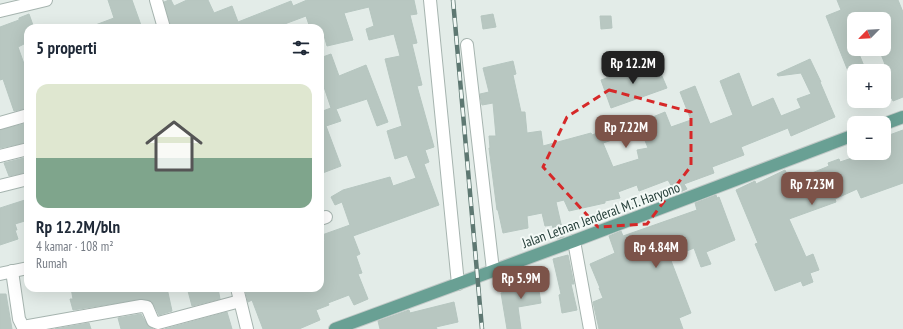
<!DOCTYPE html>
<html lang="id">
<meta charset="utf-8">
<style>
:root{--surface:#fff;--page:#f6f6f7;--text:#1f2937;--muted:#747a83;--accent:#7c5349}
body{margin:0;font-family:"PT Sans Narrow",sans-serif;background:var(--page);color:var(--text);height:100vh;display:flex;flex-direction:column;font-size:15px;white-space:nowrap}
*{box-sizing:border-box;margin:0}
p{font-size:13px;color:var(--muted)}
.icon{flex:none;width:22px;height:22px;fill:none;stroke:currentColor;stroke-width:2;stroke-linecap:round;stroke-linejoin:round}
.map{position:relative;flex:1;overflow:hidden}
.panel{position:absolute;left:24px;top:24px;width:300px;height:268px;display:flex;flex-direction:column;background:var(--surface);border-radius:12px;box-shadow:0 4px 16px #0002}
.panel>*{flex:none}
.needle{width:26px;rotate:246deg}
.buttons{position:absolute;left:847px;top:12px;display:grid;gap:8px}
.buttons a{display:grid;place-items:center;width:44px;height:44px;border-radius:8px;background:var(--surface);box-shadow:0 4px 16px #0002;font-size:20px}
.price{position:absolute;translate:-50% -34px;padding:0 9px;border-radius:8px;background:var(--accent);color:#fff;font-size:13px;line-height:26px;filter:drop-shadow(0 1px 2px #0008)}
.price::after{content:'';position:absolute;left:50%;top:24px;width:12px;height:9px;margin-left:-6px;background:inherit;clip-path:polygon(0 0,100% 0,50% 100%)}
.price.active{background:#222;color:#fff}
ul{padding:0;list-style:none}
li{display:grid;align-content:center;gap:8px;height:212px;padding:0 12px}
li span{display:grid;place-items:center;height:124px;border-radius:12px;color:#555}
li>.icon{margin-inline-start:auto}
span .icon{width:72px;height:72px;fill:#fffc;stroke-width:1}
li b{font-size:17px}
h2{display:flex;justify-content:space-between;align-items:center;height:48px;padding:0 12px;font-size:17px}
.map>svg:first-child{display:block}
.building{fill:#b8c7c1;stroke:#b6c6c0}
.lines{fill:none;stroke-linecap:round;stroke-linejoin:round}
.minor-casing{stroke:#a6b4af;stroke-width:14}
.major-casing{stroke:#c1c9c7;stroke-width:14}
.minor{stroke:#fff;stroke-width:12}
.major{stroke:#69a094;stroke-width:12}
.rail-casing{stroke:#5e7872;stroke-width:4.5}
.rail{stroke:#f3f9f6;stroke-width:3;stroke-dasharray:9;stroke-linecap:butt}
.marked{fill:none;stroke:#d62828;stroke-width:3;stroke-dasharray:8 5;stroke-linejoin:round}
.labels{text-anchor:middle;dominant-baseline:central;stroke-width:4;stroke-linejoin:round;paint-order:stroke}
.street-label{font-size:14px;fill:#233d37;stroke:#f3f9f6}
</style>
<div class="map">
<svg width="903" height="329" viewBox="0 0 903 329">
<rect width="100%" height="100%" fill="#e3ece8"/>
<g class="building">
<polygon points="108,0 132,0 142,28 90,28 90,27 114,18"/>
<polygon points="169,0 171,0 174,6 187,0 208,0 214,13 232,6 238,22 291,1 293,6 307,0 414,0 417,14 410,15 417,43 412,44 422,85 417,86 434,147 425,150 429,162 424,164 439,205 353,236 360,254 356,256 362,273 358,274 368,299 354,305 349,295 328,303 329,305 316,310 320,320 299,329 263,329 252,300 248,302 245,289 249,288 320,288 320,242 325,241 322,235 350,225 342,202 335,205 331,197 343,190 390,177 393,186 416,178 407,155 395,159 387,131 402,126 385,59 400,56 394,34 369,40 366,29 374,26 369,7 344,13 353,40 327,46 323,32 320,33 320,28 310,28 306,16 274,28 171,28 164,2"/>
<polygon points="837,0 898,0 903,12 903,97 893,101 892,98 884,101 884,67 886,67 879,49 884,49 884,19 854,19 854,49 857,49 866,71 848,71 826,16 841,10"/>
<polygon points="29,14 34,28 28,28 28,42 18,47 28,75 28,108 14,111 3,79 0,80 0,27 19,20 19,18"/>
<polygon points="493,14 496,27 483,29 481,16"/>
<polygon points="600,16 611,16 612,28 601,29"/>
<polygon points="331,54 339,76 366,65 388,122 377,126 367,99 336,109 341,121 326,126 341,166 320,174 320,112 331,108 320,75 320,58"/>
<polygon points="810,59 821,82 820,82 835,117 791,136 788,128 741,147 744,155 712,167 714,173 684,184 687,189 676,194 668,180 639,191 637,185 618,192 620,198 605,201 605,203 569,211 564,200 556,202 564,237 557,239 552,225 545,226 542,213 527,216 528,228 503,233 498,210 497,210 489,148 490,148 489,136 496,136 493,103 482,105 480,96 480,94 489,92 483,68 513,61 516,74 513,75 521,112 525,112 527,133 541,131 543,146 591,133 592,135 608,129 612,140 603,143 613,167 639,159 637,150 648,148 638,123 665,112 671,127 691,120 680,92 695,86 710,124 733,115 720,81 739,73 752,107 773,98 781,116 801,108 797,99 811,94 801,73 778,76 777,74"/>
<polygon points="651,62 654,70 659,69 667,88 611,108 601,80"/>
<polygon points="28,123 28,142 0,148 0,130"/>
<polygon points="903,130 903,183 861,198 857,189 835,199 836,202 789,219 806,257 813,254 819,270 810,273 813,282 803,286 801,281 775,291 755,244 758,243 736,190 755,181 756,184 785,170 790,182 829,166 828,163 839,159 840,162 867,153 884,153 884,137"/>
<polygon points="28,157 28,172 9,176 4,163"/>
<polygon points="716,195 717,198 719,197 735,240 706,252 711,264 701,267 694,248 670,258 691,313 679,318 683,329 599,329 593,302 603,298 599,288 600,288 590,264 615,253 609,236 621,231 623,236 697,210 695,203"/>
<polygon points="28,199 28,220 15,224 17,230 15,230 18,239 0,245 0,208"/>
<polygon points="568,255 574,284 571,284 577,310 562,313 559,295 561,294 553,259"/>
<polygon points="536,272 541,303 518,307 521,329 507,329 501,293 522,289 519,275"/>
<polygon points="71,288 167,288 172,311 159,315 152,301 142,299 73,310 70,299 73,299"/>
<polygon points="199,288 218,288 220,299 192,306 188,291"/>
<polygon points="0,294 6,294 12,329 0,329"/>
<polygon points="454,302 458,322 436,327 437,329 380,329 378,321 409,310 410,313"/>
<polygon points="227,312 232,329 165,329"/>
<polygon points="141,314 148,326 153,329 121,329 118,318"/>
<polygon points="89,323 91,329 55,329"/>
</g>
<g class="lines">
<defs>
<g id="minor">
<polyline points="156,0 164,28"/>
<polyline points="430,0 458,284"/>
<polyline points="0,11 46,0"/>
<polyline points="467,45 493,270"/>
<polyline points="0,123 28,115"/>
<polyline points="0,156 28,149"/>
<polyline points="0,186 28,179"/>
<polyline points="320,219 326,217"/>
<polyline points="574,241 590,329"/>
<polyline points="12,271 19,319 23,327 141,306 147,307 153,321 158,323 240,301"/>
<polyline points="0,274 28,268"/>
<polyline points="237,288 247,329"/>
</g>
<g id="major">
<polyline points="884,124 903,117"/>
<polyline points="335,329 574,241 854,135"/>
</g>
</defs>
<use href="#minor" class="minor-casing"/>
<use href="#major" class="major-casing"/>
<use href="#minor" class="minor"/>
<use href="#major" class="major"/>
<defs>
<polyline id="rail" points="453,0 482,329"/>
</defs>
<use href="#rail" class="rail-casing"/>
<use href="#rail" class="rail"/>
</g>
<path class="marked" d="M609 90 691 112V166L647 224 598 227 543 167 567 117Z"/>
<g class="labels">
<g class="street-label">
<text transform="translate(601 215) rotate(-20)">Jalan Letnan Jenderal M.T. Haryono</text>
</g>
</g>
</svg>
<div class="buttons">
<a><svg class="needle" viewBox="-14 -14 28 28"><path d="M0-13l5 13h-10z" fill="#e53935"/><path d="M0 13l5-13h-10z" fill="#747a83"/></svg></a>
<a>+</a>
<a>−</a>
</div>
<b class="price active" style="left:633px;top:85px">Rp 12.2M</b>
<b class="price" style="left:626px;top:149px">Rp 7.22M</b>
<b class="price" style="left:812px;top:206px">Rp 7.23M</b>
<b class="price" style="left:656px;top:269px">Rp 4.84M</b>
<b class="price" style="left:521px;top:300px">Rp 5.9M</b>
<section class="panel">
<h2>5 properti<svg class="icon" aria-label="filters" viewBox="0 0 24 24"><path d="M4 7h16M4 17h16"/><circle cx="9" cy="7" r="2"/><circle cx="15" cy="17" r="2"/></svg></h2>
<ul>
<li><span style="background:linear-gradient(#dfe7d0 60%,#7fa58c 0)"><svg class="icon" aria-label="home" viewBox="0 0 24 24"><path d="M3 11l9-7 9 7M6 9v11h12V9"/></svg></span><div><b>Rp 12.2M/bln</b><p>4 kamar · 108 m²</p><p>Rumah</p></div></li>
</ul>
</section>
</div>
